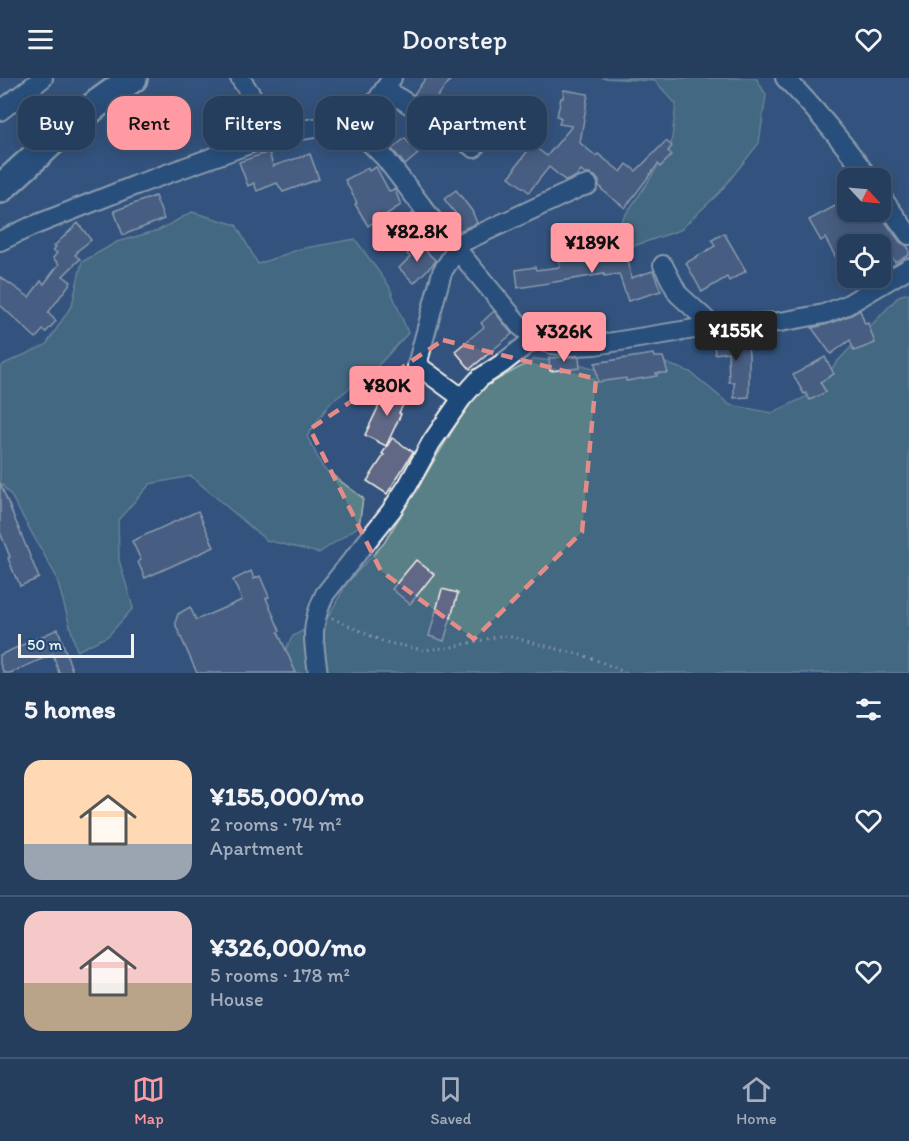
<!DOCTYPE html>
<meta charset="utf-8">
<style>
:root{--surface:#263e5e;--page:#2e4564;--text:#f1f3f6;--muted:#a4aebc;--line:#425773;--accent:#ff9aa2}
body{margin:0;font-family:Itim,sans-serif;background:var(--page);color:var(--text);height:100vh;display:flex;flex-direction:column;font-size:22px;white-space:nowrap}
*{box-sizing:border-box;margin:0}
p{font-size:20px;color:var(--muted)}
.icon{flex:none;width:33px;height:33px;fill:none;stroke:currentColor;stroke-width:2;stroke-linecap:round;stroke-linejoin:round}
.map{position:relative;height:595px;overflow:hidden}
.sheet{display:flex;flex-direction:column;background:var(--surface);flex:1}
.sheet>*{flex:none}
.top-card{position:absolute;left:18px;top:18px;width:600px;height:54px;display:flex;gap:12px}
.needle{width:39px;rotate:116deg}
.tools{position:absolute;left:837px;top:90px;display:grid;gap:12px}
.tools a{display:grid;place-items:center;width:54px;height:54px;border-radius:12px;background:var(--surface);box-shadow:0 3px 15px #0003,0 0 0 2px var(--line);font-size:30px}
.scale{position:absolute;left:18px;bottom:15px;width:116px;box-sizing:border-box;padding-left:6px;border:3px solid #f4f1e8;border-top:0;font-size:16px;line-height:21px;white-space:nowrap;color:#f4f1e8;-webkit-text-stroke:4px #1f4a7a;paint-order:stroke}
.price{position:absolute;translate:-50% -51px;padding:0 14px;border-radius:6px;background:var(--accent);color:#111;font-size:20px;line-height:39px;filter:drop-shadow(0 2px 3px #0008)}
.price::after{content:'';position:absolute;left:50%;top:36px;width:18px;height:14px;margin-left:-9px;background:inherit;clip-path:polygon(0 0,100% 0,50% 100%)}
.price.active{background:#222;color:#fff}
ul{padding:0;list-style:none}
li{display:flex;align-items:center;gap:18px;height:150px;padding:0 24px}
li+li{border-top:2px solid var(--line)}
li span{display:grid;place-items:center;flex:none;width:168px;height:120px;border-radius:18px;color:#555}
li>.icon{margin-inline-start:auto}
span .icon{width:72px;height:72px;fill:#fffc;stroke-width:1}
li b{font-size:26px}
h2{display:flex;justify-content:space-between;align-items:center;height:72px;padding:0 24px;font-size:26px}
.pill{padding:0 21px;border-radius:18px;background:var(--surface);box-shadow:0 3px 15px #0003,0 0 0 2px var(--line);font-size:21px;line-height:54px}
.pill.active{background:var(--accent);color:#111}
header{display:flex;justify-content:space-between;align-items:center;height:78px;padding:0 24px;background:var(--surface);font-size:27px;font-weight:600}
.tab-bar{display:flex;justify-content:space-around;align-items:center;height:84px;border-top:2px solid var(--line);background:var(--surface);font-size:16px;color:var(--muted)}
.tab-bar a{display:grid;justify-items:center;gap:3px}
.tab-bar .active{color:var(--accent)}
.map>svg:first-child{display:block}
.green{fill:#598086;stroke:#a6b8b7;stroke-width:1.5}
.building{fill:#616886;stroke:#f4f1e8;stroke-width:1.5}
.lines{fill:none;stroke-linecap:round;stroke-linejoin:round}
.minor-casing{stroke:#f4f1e8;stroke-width:22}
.highway-casing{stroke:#f4f1e8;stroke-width:32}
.path{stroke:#f4f1e8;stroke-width:3;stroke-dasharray:1.5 4.5;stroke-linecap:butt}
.minor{stroke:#1f4a7a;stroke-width:18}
.highway{stroke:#1f4a7a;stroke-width:27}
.marked{fill:none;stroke:#e58c88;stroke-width:4.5;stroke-dasharray:12 8;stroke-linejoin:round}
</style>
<header><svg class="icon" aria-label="menu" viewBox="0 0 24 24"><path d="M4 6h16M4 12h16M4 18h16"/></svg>Doorstep<svg class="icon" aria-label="heart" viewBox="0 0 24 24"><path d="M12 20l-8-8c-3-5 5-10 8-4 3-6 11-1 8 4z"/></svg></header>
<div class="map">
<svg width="909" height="595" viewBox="0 0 909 595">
<rect width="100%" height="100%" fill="#33537e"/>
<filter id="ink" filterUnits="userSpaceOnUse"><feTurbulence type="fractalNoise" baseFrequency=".0167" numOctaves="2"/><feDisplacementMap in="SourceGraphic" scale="12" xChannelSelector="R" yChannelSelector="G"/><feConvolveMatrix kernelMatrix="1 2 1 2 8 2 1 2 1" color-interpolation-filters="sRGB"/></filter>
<g filter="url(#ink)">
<g class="green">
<polygon points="602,0 756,0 766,17 759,65 720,114 680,152 628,170 613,155 646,107 671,68 676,26 655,3"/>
<polygon points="192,134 236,147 258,186 300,171 355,161 389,208 408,255 374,292 330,325 307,358 323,390 363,420 359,448 319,475 266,462 191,398 150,406 118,442 119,482 133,530 108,558 77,573 56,498 10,416 0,404 0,290 4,286 46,267 72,227 82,184 117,164 159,152"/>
<polygon points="909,215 909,595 285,595 281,579 293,558 328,539 347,505 384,465 476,314 502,299 535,281 575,285 614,296 657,282 690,294 730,327 772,335 810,317 837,284 899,218"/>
</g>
<g class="building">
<polygon points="426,0 452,0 431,27 414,16"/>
<polygon points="564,12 588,16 580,65 596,78 598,76 621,94 627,86 636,93 666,63 672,68 668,73 672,77 660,89 658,86 625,130 601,111 602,110 599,108 599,103 595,98 590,96 585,96 581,93 577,98 566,103 549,89 529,114 509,99 515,92 514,91 532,67 547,78 572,48 559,46 561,40 557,38 561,20 563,20"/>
<polygon points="482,22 497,31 481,60 460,46 467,32 471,34 478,23 481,24"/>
<polygon points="405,60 418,76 405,87 392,71"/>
<polygon points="269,74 273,88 310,76 319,101 283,114 277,105 257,113 254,105 248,108 239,84"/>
<polygon points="376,89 389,113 395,111 395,112 401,127 368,148 355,126 357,125 345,102 368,90 369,93"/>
<polygon points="456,112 472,133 477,145 457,154 451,144 459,140 444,121"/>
<polygon points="155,118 164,141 123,157 114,133"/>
<polygon points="837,127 846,144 863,134 878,134 900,164 907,168 909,171 909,177 895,184 879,162 872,166 848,166 848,201 825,160 821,163 809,142"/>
<polygon points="413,135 431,158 421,165 403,142"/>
<polygon points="78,145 91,162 77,173 78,174 75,177 80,181 63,198 71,204 48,235 56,243 46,254 43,252 36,260 0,227 0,199 29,219 41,203 44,206 59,186 53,180 57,175 53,172 56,169 54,168"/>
<polygon points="724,155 746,193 729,203 727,199 702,214 686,185 715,168 712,162"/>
<polygon points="418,165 436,183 414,205 399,190 410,179 407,176"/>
<polygon points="613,174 613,179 622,177 623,181 628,180 631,200 653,193 661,213 628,223 619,196 604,198 604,196 518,210 516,192 535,189 536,192 560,189 559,184 563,183 562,178 587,175 588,178"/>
<polygon points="860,232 865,246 868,245 875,265 854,273 850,262 831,276 812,250 828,246 851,237"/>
<polygon points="494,233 512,256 470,291 455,273 484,249 481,245"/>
<polygon points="746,257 749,276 749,319 734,320 734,304 729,304 728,274 715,276 713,259"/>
<polygon points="653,276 654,279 663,279 668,295 656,295 657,298 626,303 626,300 598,304 595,285"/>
<polygon points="564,279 579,279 580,290 550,293 549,280"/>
<polygon points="825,279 834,296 820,304 826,314 810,322 806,315 804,316 793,297"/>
<polygon points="392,309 408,317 399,335 401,336 386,368 365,357 385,315 388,317"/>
<polygon points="392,360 413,374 387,416 367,403 384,377 382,376"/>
<polygon points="0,405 39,500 20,508 17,500 16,500 8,480 10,479 0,454"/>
<polygon points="198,433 214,469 145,500 138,484 141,482 132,463"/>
<polygon points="416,482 434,496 410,526 392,511"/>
<polygon points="251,493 254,501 260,498 269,519 266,520 280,553 278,554 296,595 197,595 176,548 176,542 178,536 190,529 196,542 242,522 233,502"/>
<polygon points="442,511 458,515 444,563 429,558"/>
<polygon points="58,551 73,595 59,595 53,576 10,595 4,595 0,586 0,577"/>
</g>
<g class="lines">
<defs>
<g id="minor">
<polyline points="240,0 277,56"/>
<path d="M785 0C816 31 843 65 869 100"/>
<polyline points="385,11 448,51 474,70"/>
<polyline points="0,33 43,0"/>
<polyline points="357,52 392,0"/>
<polyline points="880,117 909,157"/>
<polyline points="0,163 30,149 136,107 277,56 327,48 341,48 357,52 385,80 435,145 503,227 520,248 535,260"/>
<polyline points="454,168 578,110 588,107"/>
<polyline points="457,171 442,194 417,287 462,320"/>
<polyline points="663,187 678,216 713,248"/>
<path d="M318 595C313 562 310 547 325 516L391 433 408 407 431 365 462 320 480 300 503 285 535 260 551 266 573 268 595 267 713 248 780 244 824 236 847 227 909 190"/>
</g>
<polyline id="highway" points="0,111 49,66 98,25 133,0"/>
</defs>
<use href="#minor" class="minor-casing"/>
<use href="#highway" class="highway-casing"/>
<polyline class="path" points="332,540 384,564 424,572 452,569 504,557 588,579 614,589 625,595"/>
<use href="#minor" class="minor"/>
<use href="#highway" class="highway"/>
</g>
</g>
<path d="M0 0H909V595H0ZM443 262 596 301 582 454 474 561 381 493 310 351Z" fill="#33537e" fill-opacity=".55" fill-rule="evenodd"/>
<path class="marked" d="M443 262 596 301 582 454 474 561 381 493 310 351Z"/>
</svg>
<div class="tools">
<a><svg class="needle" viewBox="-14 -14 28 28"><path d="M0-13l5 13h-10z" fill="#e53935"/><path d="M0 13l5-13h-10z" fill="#a4aebc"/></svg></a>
<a><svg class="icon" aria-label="locate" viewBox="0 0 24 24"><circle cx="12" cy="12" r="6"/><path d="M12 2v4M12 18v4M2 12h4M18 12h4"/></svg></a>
</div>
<div class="scale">50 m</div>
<b class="price" style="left:417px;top:185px">¥82.8K</b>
<b class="price" style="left:592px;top:196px">¥189K</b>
<b class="price active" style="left:736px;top:284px">¥155K</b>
<b class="price" style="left:564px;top:285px">¥326K</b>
<b class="price" style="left:387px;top:339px">¥80K</b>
<div class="top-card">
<a class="pill">Buy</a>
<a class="pill active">Rent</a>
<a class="pill">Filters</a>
<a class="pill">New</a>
<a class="pill">Apartment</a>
</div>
</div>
<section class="sheet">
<h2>5 homes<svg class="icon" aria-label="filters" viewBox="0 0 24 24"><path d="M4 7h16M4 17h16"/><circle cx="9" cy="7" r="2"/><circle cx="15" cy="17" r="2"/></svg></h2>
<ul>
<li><span style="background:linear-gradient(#ffd9b3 70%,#9aa5b1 0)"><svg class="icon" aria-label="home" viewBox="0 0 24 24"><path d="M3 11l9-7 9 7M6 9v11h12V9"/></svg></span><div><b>¥155,000/mo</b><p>2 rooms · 74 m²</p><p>Apartment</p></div><svg class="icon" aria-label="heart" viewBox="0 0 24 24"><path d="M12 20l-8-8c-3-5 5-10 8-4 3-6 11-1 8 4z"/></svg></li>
<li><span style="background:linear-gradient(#f6c9c9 60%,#b9a48a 0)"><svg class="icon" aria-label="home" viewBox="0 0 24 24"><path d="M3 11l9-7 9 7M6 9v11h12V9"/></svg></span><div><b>¥326,000/mo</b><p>5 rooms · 178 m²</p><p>House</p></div><svg class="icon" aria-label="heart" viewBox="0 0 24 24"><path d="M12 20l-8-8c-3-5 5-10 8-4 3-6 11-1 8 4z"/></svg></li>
</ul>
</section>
<nav class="tab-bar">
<a class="active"><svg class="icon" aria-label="map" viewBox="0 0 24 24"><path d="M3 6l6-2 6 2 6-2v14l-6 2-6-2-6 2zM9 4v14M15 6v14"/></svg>Map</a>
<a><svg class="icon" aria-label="saved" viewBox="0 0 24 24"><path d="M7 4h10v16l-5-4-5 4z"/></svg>Saved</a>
<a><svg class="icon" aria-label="home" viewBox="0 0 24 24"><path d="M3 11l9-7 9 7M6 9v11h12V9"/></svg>Home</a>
</nav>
